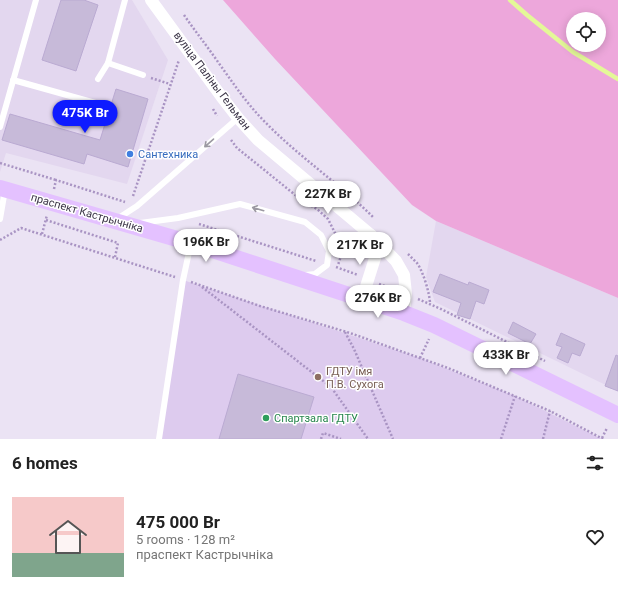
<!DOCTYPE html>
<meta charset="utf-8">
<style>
:root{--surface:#fff;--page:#f2f2f2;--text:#222;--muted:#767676;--line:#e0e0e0;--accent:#0e1bff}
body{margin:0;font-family:Roboto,sans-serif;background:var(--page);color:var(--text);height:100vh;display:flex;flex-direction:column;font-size:15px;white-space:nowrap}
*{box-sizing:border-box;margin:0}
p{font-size:13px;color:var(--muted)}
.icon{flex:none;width:22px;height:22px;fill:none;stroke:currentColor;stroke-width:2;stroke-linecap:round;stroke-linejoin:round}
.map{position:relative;height:439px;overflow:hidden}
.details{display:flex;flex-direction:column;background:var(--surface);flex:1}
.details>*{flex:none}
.fabs{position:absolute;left:566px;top:12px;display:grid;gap:8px}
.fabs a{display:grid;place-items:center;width:40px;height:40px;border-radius:50%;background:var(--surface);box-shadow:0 2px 10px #0003;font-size:20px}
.price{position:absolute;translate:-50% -34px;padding:0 9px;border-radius:14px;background:#fff;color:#222;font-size:13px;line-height:26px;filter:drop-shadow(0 1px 2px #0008)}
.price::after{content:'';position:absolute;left:50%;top:24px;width:12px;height:9px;margin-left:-6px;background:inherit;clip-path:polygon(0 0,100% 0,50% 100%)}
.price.selected{background:var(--accent);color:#fff}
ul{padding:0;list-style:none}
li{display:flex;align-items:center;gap:12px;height:100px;padding:0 12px}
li+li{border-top:1px solid var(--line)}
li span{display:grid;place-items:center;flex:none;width:112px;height:80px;border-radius:0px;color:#555}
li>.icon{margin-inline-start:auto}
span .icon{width:48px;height:48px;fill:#fffc;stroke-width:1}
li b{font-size:17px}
h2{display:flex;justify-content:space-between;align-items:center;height:48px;padding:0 12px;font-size:17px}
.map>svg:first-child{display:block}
.residential{fill:#e3d7ef}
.education{fill:#ddcbee}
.green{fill:#eda7db;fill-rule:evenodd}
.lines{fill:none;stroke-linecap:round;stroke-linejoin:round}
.stream{stroke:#e4f898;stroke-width:4.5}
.building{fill:#c7bad9;stroke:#baaad2}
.path{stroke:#a994c3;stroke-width:2.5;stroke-dasharray:2 2;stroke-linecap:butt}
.lane{stroke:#fff;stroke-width:6}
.street{stroke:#fff;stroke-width:12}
.secondary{stroke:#e4c1ff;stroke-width:16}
.oneway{stroke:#9c99a2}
.shop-dot{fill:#3f7fe0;stroke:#fff;stroke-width:1.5}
.education-dot{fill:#8d6e63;stroke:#fff;stroke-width:1.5}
.leisure-dot{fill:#2e9e5b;stroke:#fff;stroke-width:1.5}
.labels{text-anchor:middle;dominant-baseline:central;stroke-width:3;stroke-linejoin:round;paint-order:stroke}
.street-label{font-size:11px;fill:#3a3346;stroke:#fff}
.shop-label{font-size:11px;fill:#366cbe;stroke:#fff;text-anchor:start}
.education-label{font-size:11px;fill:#785e54;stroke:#fff;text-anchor:start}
.leisure-label{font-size:11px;fill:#27864d;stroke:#fff;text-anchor:start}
</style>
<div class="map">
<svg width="618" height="439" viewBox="0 0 618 439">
<rect width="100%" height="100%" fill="#ebe3f4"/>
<g class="residential">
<polygon points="0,0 132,0 168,60 127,184 6,153 0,172"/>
<polygon points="436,221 618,298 618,391 435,302 426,277"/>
</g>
<polygon class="education" points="183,280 420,358 515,396 602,439 159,439"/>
<path class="green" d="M223 0H618V298L436 221 412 205 275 59ZM573 19H599V45H573Z"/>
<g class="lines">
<polyline class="stream" points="510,0 527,15 573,52 618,79"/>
</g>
<g class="building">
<polygon points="61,0 84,0 98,5 76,71 42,60"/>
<polygon points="116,89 148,99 128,167 87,154 84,164 2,140 10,114 100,140"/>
<polygon points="440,274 468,285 469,282 489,290 484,304 476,301 470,319 457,315 461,303 433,292"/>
<polygon points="513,322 536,334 530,344 508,333"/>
<polygon points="561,333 585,344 580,356 572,353 568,363 557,358 562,347 556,345"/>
<polygon points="616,355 618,356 618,391 605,386"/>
<polygon points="238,374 314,397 301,439 219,439"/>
</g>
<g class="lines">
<g class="path">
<path d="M184 15C195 31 207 46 218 62 233 83 247 104 265 122 299 157 340 184 374 218"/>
<polyline points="151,78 170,84"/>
<polyline points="213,109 217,116"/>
<polyline points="231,140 237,148 304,202 317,209 328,219 340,243 341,256 338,265"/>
<polyline points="0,163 56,180"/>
<polyline points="54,189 56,180 125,202"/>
<polyline points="133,196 179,60"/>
<polyline points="46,220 118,243 115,257"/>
<polyline points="199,224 316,261"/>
<polyline points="42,234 47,215"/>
<polyline points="0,240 21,228 175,277"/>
<path d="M408 254C411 257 414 260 417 263 423 271 430 294 430 304"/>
<polyline points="336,267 358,275"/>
<polyline points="191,282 260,306 350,333 448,368 550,411 603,439"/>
<polyline points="379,284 393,289"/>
<polyline points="202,287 331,387 368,439"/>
<polyline points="418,299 441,309 545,361"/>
<polyline points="345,332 354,349 393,439"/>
<polyline points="420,358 429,339"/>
<polyline points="602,438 607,428"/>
<polyline points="321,439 323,433 341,439"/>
<polyline points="501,439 515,396"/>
<polyline points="543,439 550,411"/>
</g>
<g class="lane">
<polyline points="108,63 143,75"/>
<polyline points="98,79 108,63 125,0"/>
<polyline points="13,80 99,104"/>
<polyline points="0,127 36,0"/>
<polyline points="0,219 5,190"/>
<polyline points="117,219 137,206 238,118"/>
<polyline points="140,223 178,218 240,204 305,222 321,235 329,251 327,265 315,274 306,275"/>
<polyline points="159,439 183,280 191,243"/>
</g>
<g class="street">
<polyline points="151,0 221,96 238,118 258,140 371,235 396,261 404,275 406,294 404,313"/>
<polyline points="362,299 375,258 371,235"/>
</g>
<polyline class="secondary" points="0,188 191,243 404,313 434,325 618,415"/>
</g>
<defs><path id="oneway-shaft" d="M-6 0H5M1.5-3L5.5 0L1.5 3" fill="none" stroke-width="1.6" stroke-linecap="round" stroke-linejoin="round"/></defs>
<g class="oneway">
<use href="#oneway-shaft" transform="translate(209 143) rotate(139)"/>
<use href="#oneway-shaft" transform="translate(258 209) rotate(-164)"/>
</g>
<circle class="shop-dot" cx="130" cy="154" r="4"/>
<circle class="education-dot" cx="318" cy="377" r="4"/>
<circle class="leisure-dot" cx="266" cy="418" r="4"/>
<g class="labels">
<g class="street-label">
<text transform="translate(212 81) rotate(53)">вуліца Паліны Гельман</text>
<text transform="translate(87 213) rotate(16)">праспект Кастрычніка</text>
</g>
<g class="shop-label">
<text x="138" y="154">Сантехника</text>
</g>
<g class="education-label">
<text x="326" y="371">ГДТУ імя<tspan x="326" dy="13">П.В. Сухога</tspan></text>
</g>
<g class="leisure-label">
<text x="274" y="418">Спартзала ГДТУ</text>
</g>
</g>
</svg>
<div class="fabs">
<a><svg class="icon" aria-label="locate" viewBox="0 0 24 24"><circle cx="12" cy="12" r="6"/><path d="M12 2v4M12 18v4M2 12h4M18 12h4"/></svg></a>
</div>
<b class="price selected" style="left:85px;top:134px">475K Br</b>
<b class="price" style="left:328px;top:215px">227K Br</b>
<b class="price" style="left:206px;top:263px">196K Br</b>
<b class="price" style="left:360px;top:266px">217K Br</b>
<b class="price" style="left:378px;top:319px">276K Br</b>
<b class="price" style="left:506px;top:376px">433K Br</b>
</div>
<section class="details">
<h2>6 homes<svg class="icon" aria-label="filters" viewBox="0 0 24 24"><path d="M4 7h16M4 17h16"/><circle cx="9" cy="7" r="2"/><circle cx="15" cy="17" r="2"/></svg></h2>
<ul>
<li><span style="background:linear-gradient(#f6c9c9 70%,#7fa58c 0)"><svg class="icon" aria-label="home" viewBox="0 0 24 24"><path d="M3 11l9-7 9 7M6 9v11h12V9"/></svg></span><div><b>475 000 Br</b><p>5 rooms · 128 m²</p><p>праспект Кастрычніка</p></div><svg class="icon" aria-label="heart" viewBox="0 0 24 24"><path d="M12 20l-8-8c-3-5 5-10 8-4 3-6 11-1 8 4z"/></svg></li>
</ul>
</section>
